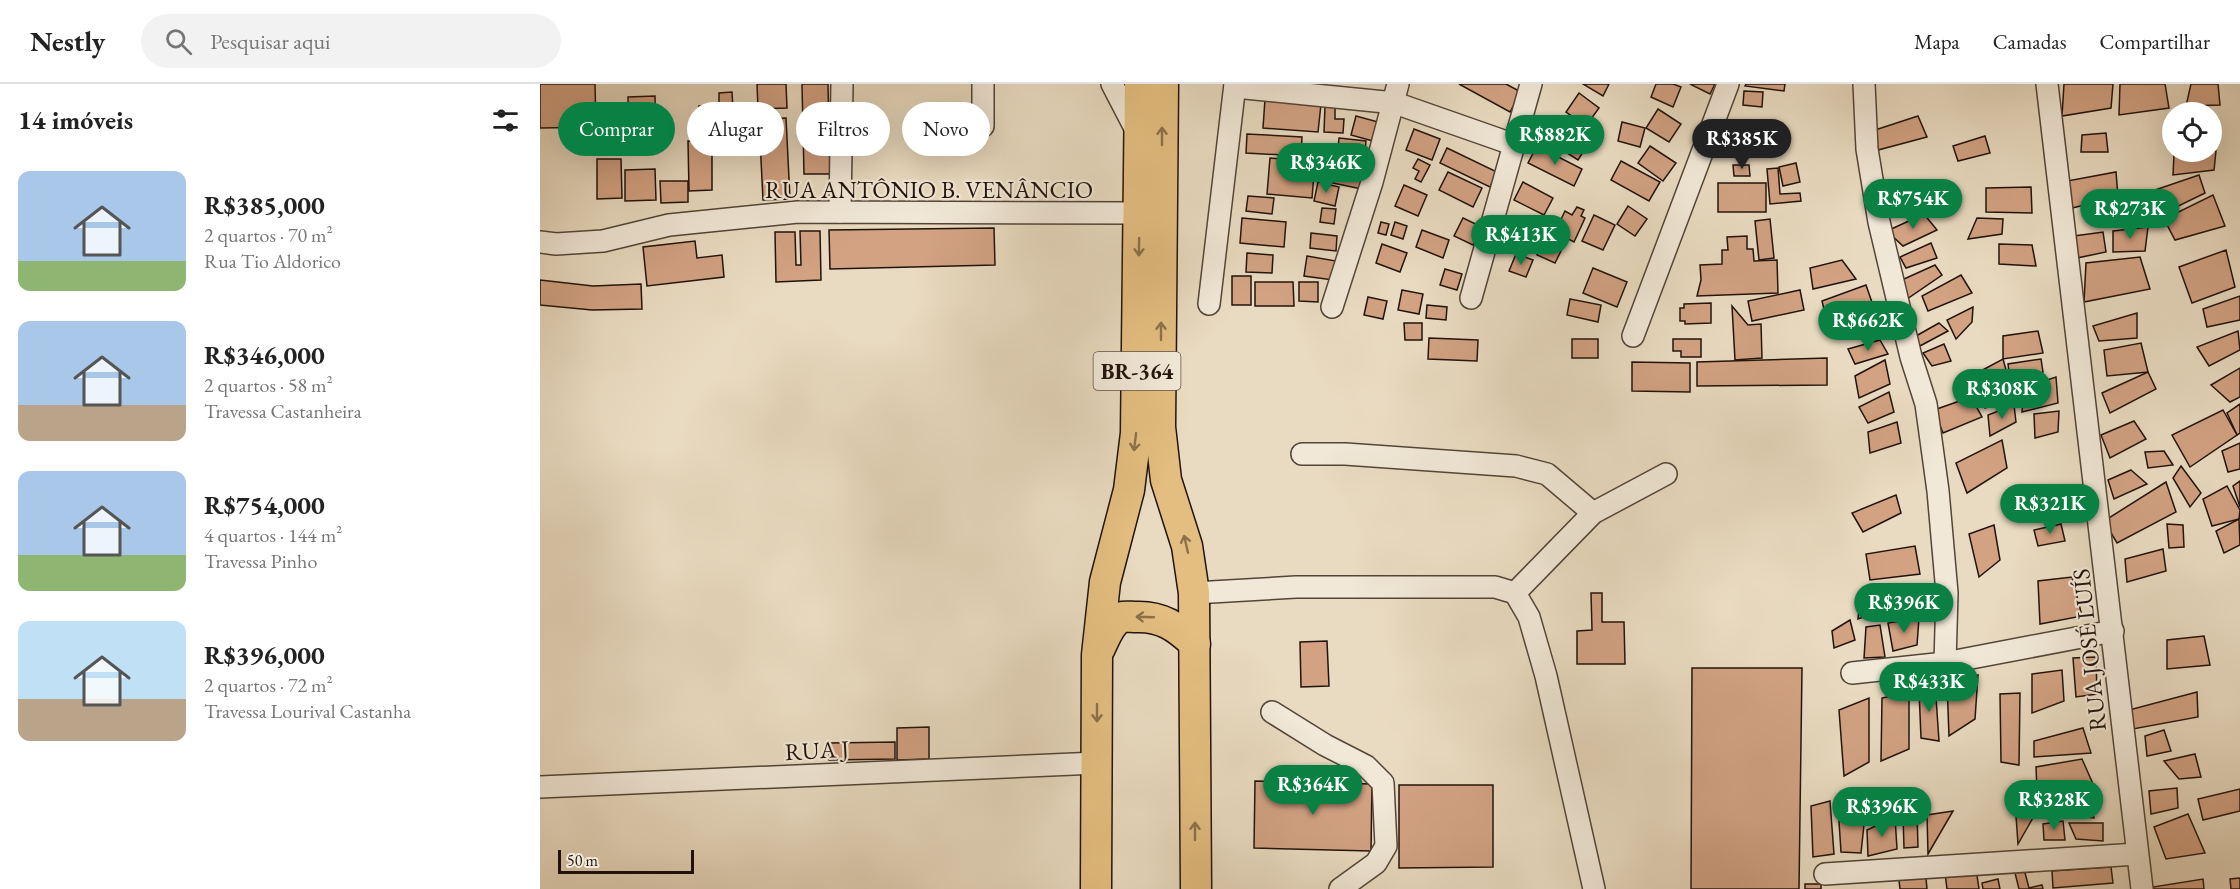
<!DOCTYPE html>
<html lang="pt">
<meta charset="utf-8">
<style>
:root{--surface:#fff;--page:#f2f2f2;--text:#222;--muted:#767676;--line:#e0e0e0;--accent:#0b8043}
body{margin:0;font-family:"EB Garamond",serif;background:var(--page);color:var(--text);height:100vh;display:flex;flex-direction:column;font-size:22px;white-space:nowrap}
*{box-sizing:border-box;margin:0}
p{font-size:20px;color:var(--muted)}
.icon{flex:none;width:33px;height:33px;fill:none;stroke:currentColor;stroke-width:2;stroke-linecap:round;stroke-linejoin:round}
.map{position:relative;flex:1;overflow:hidden}
.drawer{display:flex;flex-direction:column;background:var(--surface);width:540px}
.drawer>*{flex:none}
.guide{position:absolute;left:18px;top:18px;width:570px;height:54px;display:flex;gap:12px}
.tools{position:absolute;left:1622px;top:18px;display:grid;gap:12px}
.tools a{display:grid;place-items:center;width:60px;height:60px;border-radius:50%;background:var(--surface);box-shadow:0 6px 24px #0002;font-size:30px}
.scale{position:absolute;left:18px;bottom:15px;width:136px;box-sizing:border-box;padding-left:6px;border:3px solid #21130b;border-top:0;font-size:16px;line-height:21px;white-space:nowrap;color:#21130b;-webkit-text-stroke:4px #f1e8d7;paint-order:stroke}
.price{position:absolute;translate:-50% -51px;padding:0 14px;border-radius:21px;background:var(--accent);color:#fff;font-size:20px;line-height:39px;filter:drop-shadow(0 2px 3px #0008)}
.price::after{content:'';position:absolute;left:50%;top:36px;width:18px;height:14px;margin-left:-9px;background:inherit;clip-path:polygon(0 0,100% 0,50% 100%)}
.price.on{background:#222;color:#fff}
ul{padding:0;list-style:none}
li{display:flex;align-items:center;gap:18px;height:150px;padding:0 18px}
li span{display:grid;place-items:center;flex:none;width:168px;height:120px;border-radius:12px;color:#555}
li>.icon{margin-inline-start:auto}
span .icon{width:72px;height:72px;fill:#fffc;stroke-width:1}
li b{font-size:26px}
h2{display:flex;justify-content:space-between;align-items:center;height:72px;padding:0 18px;font-size:26px}
.chip{padding:0 21px;border-radius:27px;background:var(--surface);box-shadow:0 6px 24px #0002;font-size:21px;line-height:54px}
.chip.on{background:var(--accent);color:#fff}
header{display:flex;align-items:center;gap:36px;box-sizing:border-box;height:84px;padding:0 30px;background:var(--surface);border-bottom:2px solid var(--line)}
header strong{font-size:28px}
nav{display:flex;gap:33px;margin-inline-start:auto;font-size:21px}
.search{width:420px;height:54px;background:var(--page);display:flex;align-items:center;gap:15px;box-sizing:border-box;padding:0 21px;border-radius:33px;color:var(--muted);font-size:22px}
main{display:flex;flex:1;min-height:0}
.map>svg:first-child{display:block}
.building{fill:#d2a283;stroke:#21130b;stroke-width:1.5}
.lines{fill:none;stroke-linecap:round;stroke-linejoin:round}
.minor-casing{stroke:#534538;stroke-width:24}
.highway-casing{stroke:#21130b;stroke-width:33}
.minor{stroke:#f1e8d7;stroke-width:21}
.highway{stroke:#e4be80;stroke-width:30}
.oneway{stroke:#8c714b}
.labels{text-anchor:middle;dominant-baseline:central;stroke-width:4.5;stroke-linejoin:round;paint-order:stroke}
.shield{fill:#f1e8d7;stroke:#5f5348;stroke-width:1.5}
.shield-label{font-size:22px;font-weight:bold;fill:#21130b}
.street-label{font-size:24px;fill:#21130b;stroke:#f1e8d7}
</style>
<header>
<strong>Nestly</strong>
<div class="search"><svg class="icon" aria-label="search" viewBox="0 0 24 24"><circle cx="10" cy="10" r="6"/><path d="M15 15l6 6"/></svg>Pesquisar aqui</div>
<nav><a>Mapa</a><a>Camadas</a><a>Compartilhar</a></nav>
</header>
<main>
<section class="drawer">
<h2>14 imóveis<svg class="icon" aria-label="filters" viewBox="0 0 24 24"><path d="M4 7h16M4 17h16"/><circle cx="9" cy="7" r="2"/><circle cx="15" cy="17" r="2"/></svg></h2>
<ul>
<li><span style="background:linear-gradient(#a9c7e8 75%,#8fb573 0)"><svg class="icon" aria-label="home" viewBox="0 0 24 24"><path d="M3 11l9-7 9 7M6 9v11h12V9"/></svg></span><div><b>R$385,000</b><p>2 quartos · 70 m²</p><p>Rua Tio Aldorico</p></div></li>
<li><span style="background:linear-gradient(#a9c7e8 70%,#b9a48a 0)"><svg class="icon" aria-label="home" viewBox="0 0 24 24"><path d="M3 11l9-7 9 7M6 9v11h12V9"/></svg></span><div><b>R$346,000</b><p>2 quartos · 58 m²</p><p>Travessa Castanheira</p></div></li>
<li><span style="background:linear-gradient(#a9c7e8 70%,#8fb573 0)"><svg class="icon" aria-label="home" viewBox="0 0 24 24"><path d="M3 11l9-7 9 7M6 9v11h12V9"/></svg></span><div><b>R$754,000</b><p>4 quartos · 144 m²</p><p>Travessa Pinho</p></div></li>
<li><span style="background:linear-gradient(#bfe0f5 65%,#b9a48a 0)"><svg class="icon" aria-label="home" viewBox="0 0 24 24"><path d="M3 11l9-7 9 7M6 9v11h12V9"/></svg></span><div><b>R$396,000</b><p>2 quartos · 72 m²</p><p>Travessa Lourival Castanha</p></div></li>
</ul>
</section>
<div class="map">
<svg width="1700" height="805" viewBox="0 0 1700 805">
<rect width="100%" height="100%" fill="#e9dbc1"/>
<filter id="stains"><feTurbulence type="fractalNoise" baseFrequency=".00333" numOctaves="4"/><feColorMatrix values="0 0 0 0 .2 0 0 0 0 .09 0 0 0 0 .02 0 0 0 .5 -.17"/></filter>
<radialGradient id="worn" r=".72"><stop offset=".6" stop-color="#630" stop-opacity="0"/><stop offset="1" stop-color="#630" stop-opacity=".3"/></radialGradient>
<g class="building">
<polygon points="0,0 55,0 56,43 0,44"/>
<polygon points="217,0 246,0 247,24 218,25"/>
<polygon points="262,0 288,0 290,90 264,90"/>
<polygon points="919,0 966,0 981,8 970,28"/>
<polygon points="1043,0 1069,0 1063,12"/>
<polygon points="1116,0 1133,0 1141,3 1133,23 1111,13"/>
<polygon points="1150,0 1175,0 1170,10"/>
<polygon points="1206,0 1245,0 1244,7 1205,2"/>
<polygon points="1524,0 1573,0 1571,24 1522,32"/>
<polygon points="1580,0 1625,0 1629,24 1579,31"/>
<polygon points="1651,0 1678,0 1680,21 1646,22"/>
<polygon points="1204,7 1223,8 1222,23 1203,21"/>
<polygon points="192,8 193,25 184,25 184,37 191,37 191,49 160,49 159,22 179,21 179,9"/>
<polygon points="1039,9 1059,24 1046,42 1026,28"/>
<polygon points="115,12 116,57 89,58 88,13"/>
<polygon points="725,15 781,20 778,48 723,44"/>
<polygon points="785,22 795,23 795,35 804,35 803,49 784,48"/>
<polygon points="1118,25 1141,40 1129,58 1106,44"/>
<polygon points="816,32 838,38 833,57 811,51"/>
<polygon points="1378,32 1387,53 1338,66 1332,47"/>
<polygon points="246,34 250,115 223,116 219,35"/>
<polygon points="1021,35 1051,56 1038,76 1007,56"/>
<polygon points="1082,38 1105,44 1100,63 1078,57"/>
<polygon points="1630,38 1632,38 1632,57 1626,58"/>
<polygon points="1202,42 1219,44 1218,57 1200,54"/>
<polygon points="874,45 900,55 892,76 866,66"/>
<polygon points="1566,49 1568,68 1541,68 1542,51"/>
<polygon points="707,50 762,53 761,72 706,69"/>
<polygon points="1445,52 1450,69 1418,77 1413,62"/>
<polygon points="799,54 826,57 824,79 797,76"/>
<polygon points="148,57 172,57 172,106 149,107"/>
<polygon points="997,62 1042,85 1034,102 988,79"/>
<polygon points="1110,62 1136,79 1123,97 1098,79"/>
<polygon points="907,64 957,88 950,103 900,79"/>
<polygon points="1676,67 1674,86 1633,91 1634,71"/>
<polygon points="730,74 775,78 772,114 727,110"/>
<polygon points="57,75 81,75 82,114 57,115"/>
<polygon points="878,75 890,81 881,98 875,95 879,87 873,84"/>
<polygon points="1081,77 1120,98 1109,117 1071,96"/>
<polygon points="787,78 826,86 822,105 783,97"/>
<polygon points="1256,79 1260,98 1243,102 1239,83"/>
<polygon points="1193,81 1209,81 1210,92 1194,92"/>
<polygon points="1238,84 1240,110 1260,109 1261,117 1230,120 1227,85"/>
<polygon points="115,85 116,116 85,117 85,86"/>
<polygon points="908,88 942,104 933,123 899,106"/>
<polygon points="1576,88 1578,113 1528,125 1527,97"/>
<polygon points="1659,91 1665,109 1616,133 1612,107"/>
<polygon points="1380,96 1393,116 1354,132 1349,112"/>
<polygon points="120,97 148,97 148,118 121,119"/>
<polygon points="778,98 799,103 795,122 774,117"/>
<polygon points="983,98 1013,114 1004,131 974,116"/>
<rect x="1178" y="99" width="48" height="29"/>
<polygon points="864,101 887,111 878,132 855,122"/>
<polygon points="1491,103 1492,129 1446,128 1446,104"/>
<polygon points="1673,111 1685,142 1635,156 1624,135"/>
<polygon points="708,112 734,114 732,130 706,127"/>
<polygon points="1088,122 1107,135 1095,152 1077,140"/>
<polygon points="1037,123 1044,126 1041,132 1045,134 1034,158 1015,148 1025,127 1032,131"/>
<polygon points="782,124 796,125 794,140 780,138"/>
<polygon points="1384,130 1397,146 1363,162 1347,147"/>
<polygon points="1054,131 1075,141 1063,166 1042,157"/>
<polygon points="702,134 746,138 744,163 700,159"/>
<polygon points="923,134 942,143 933,161 914,152"/>
<polygon points="1437,134 1463,135 1462,150 1428,155"/>
<polygon points="1230,135 1234,174 1219,176 1215,137"/>
<polygon points="841,138 849,140 846,151 838,149"/>
<polygon points="855,138 867,142 863,155 851,151"/>
<polygon points="1608,143 1605,167 1573,168 1573,147"/>
<polygon points="454,144 455,181 290,185 289,146"/>
<polygon points="882,146 909,156 903,174 876,163"/>
<polygon points="260,147 280,147 281,196 236,198 235,148 255,148 256,181 261,181"/>
<polygon points="1563,148 1566,168 1532,175 1527,153"/>
<polygon points="771,149 797,152 796,167 770,164"/>
<polygon points="1007,150 1025,159 1015,179 997,171"/>
<polygon points="1207,152 1207,165 1213,165 1214,177 1237,176 1238,209 1157,212 1161,196 1160,181 1182,180 1182,166 1188,166 1187,153"/>
<polygon points="155,157 157,174 182,171 184,193 107,202 103,163"/>
<polygon points="1391,159 1397,174 1366,184 1360,173"/>
<polygon points="842,160 867,169 860,188 836,179"/>
<polygon points="1459,160 1492,161 1496,182 1459,180"/>
<polygon points="1686,166 1695,203 1652,219 1639,183"/>
<polygon points="707,169 733,171 732,189 706,188"/>
<polygon points="976,170 993,176 986,193 969,187"/>
<polygon points="767,172 796,177 793,196 764,192"/>
<polygon points="1600,173 1610,205 1544,218 1546,179"/>
<polygon points="1302,176 1316,195 1273,205 1270,184"/>
<polygon points="1395,181 1402,191 1367,215 1355,199"/>
<polygon points="1053,184 1087,198 1077,223 1043,209"/>
<polygon points="905,185 922,190 917,206 900,201"/>
<polygon points="1421,191 1432,209 1388,227 1382,212"/>
<rect x="692" y="192" width="19" height="29"/>
<polygon points="0,196 53,202 101,200 102,225 52,226 0,221"/>
<polygon points="715,198 753,198 754,222 715,222"/>
<polygon points="759,198 778,198 778,218 759,217"/>
<polygon points="1326,201 1335,227 1288,242 1282,217"/>
<polygon points="862,206 883,210 879,230 858,226"/>
<polygon points="1260,206 1264,226 1212,237 1208,217"/>
<polygon points="1700,212 1700,236 1667,243 1663,225"/>
<polygon points="828,213 847,217 843,235 824,231"/>
<polygon points="1030,215 1061,221 1058,238 1027,231"/>
<polygon points="1171,219 1171,239 1145,240 1145,237 1140,237 1140,224 1144,224 1144,220"/>
<polygon points="887,221 907,223 906,236 886,234"/>
<polygon points="1192,222 1208,241 1221,240 1222,274 1195,276"/>
<polygon points="1433,223 1432,238 1416,255 1407,236"/>
<polygon points="1597,229 1597,254 1559,257 1553,242"/>
<polygon points="864,239 882,239 882,256 865,256"/>
<polygon points="1399,239 1408,247 1378,263 1376,252"/>
<polygon points="1498,247 1503,269 1463,275 1463,252"/>
<polygon points="1698,247 1700,266 1669,282 1657,263"/>
<polygon points="889,254 938,256 937,277 888,275"/>
<rect x="1032" y="255" width="26" height="19"/>
<polygon points="1133,255 1161,255 1161,273 1141,273 1141,267 1133,267"/>
<polygon points="1340,256 1348,270 1315,280 1308,265"/>
<polygon points="1601,259 1608,288 1567,292 1564,266"/>
<polygon points="1404,260 1411,277 1392,282 1383,269"/>
<polygon points="1287,274 1287,301 1157,302 1157,278"/>
<polygon points="1463,275 1474,315 1445,324 1437,289"/>
<polygon points="1501,275 1503,288 1471,304 1468,280"/>
<polygon points="1345,276 1350,300 1319,314 1315,292"/>
<polygon points="1092,278 1150,279 1150,308 1092,307"/>
<polygon points="1700,284 1700,313 1690,318 1671,301"/>
<polygon points="1608,288 1616,305 1570,329 1562,309"/>
<polygon points="1516,293 1518,319 1482,328 1484,304"/>
<polygon points="1349,308 1354,328 1328,339 1319,323"/>
<polygon points="1431,313 1442,333 1403,349 1394,326"/>
<polygon points="1700,320 1700,349 1697,351 1687,329"/>
<polygon points="1474,321 1476,338 1450,352 1448,331"/>
<polygon points="1683,326 1697,351 1650,383 1632,351"/>
<polygon points="1519,327 1518,348 1495,354 1494,330"/>
<polygon points="1594,337 1606,355 1570,374 1561,351"/>
<polygon points="1357,338 1361,359 1330,369 1328,348"/>
<polygon points="1462,356 1467,384 1427,409 1416,379"/>
<polygon points="1700,359 1700,385 1688,388 1682,367"/>
<polygon points="1624,367 1633,381 1608,384 1605,368"/>
<polygon points="1641,382 1661,409 1650,423 1633,394"/>
<polygon points="1591,386 1607,400 1574,415 1568,396"/>
<polygon points="1700,397 1700,423 1693,402"/>
<polygon points="1626,398 1636,428 1577,459 1564,437"/>
<polygon points="1687,402 1700,426 1699,435 1672,442 1663,415"/>
<polygon points="1356,411 1361,429 1323,448 1312,429"/>
<polygon points="1528,412 1529,432 1498,435 1496,422"/>
<polygon points="1699,435 1700,461 1684,469 1676,447"/>
<polygon points="1521,440 1525,457 1498,462 1494,446"/>
<polygon points="1627,440 1643,441 1644,463 1629,464"/>
<polygon points="1454,441 1460,476 1439,493 1429,450"/>
<polygon points="1375,462 1380,490 1330,496 1326,470"/>
<polygon points="1623,465 1626,487 1587,498 1585,475"/>
<polygon points="1532,493 1542,532 1500,540 1498,497"/>
<polygon points="1342,501 1347,525 1318,535 1321,507"/>
<polygon points="1051,509 1062,509 1062,538 1084,538 1085,580 1037,580 1037,547 1052,546"/>
<polygon points="1379,534 1377,561 1353,567 1348,539"/>
<polygon points="1310,536 1315,556 1294,564 1292,547"/>
<polygon points="1340,541 1345,573 1324,574 1326,543"/>
<polygon points="1664,552 1670,581 1627,585 1627,556"/>
<polygon points="787,557 789,602 761,603 760,558"/>
<polygon points="1556,573 1557,610 1536,613 1533,574"/>
<polygon points="1152,584 1262,584 1259,805 1151,805"/>
<polygon points="1522,586 1524,617 1492,629 1492,590"/>
<polygon points="1438,591 1435,635 1409,652 1407,599"/>
<polygon points="1395,599 1399,657 1381,654 1379,606"/>
<polygon points="1369,608 1369,665 1341,677 1342,614"/>
<polygon points="1657,608 1658,633 1593,645 1589,626"/>
<polygon points="1480,609 1479,681 1461,678 1460,610"/>
<polygon points="1329,614 1329,678 1304,692 1299,626"/>
<polygon points="389,643 389,675 357,676 357,644"/>
<polygon points="1543,644 1551,669 1494,673 1494,657"/>
<polygon points="1624,646 1631,667 1607,672 1605,652"/>
<polygon points="355,658 355,675 289,676 289,659"/>
<polygon points="1655,670 1661,693 1639,695 1624,677"/>
<polygon points="1542,675 1553,700 1497,707 1496,683"/>
<polygon points="715,697 832,700 831,767 714,764"/>
<polygon points="859,701 953,701 953,783 859,784"/>
<polygon points="1637,704 1638,724 1611,730 1609,707"/>
<polygon points="1700,705 1700,727 1663,736 1658,715"/>
<polygon points="1547,707 1554,734 1521,731 1522,711"/>
<polygon points="1290,717 1294,770 1273,773 1271,722"/>
<polygon points="1498,725 1478,760 1476,732"/>
<polygon points="1413,727 1388,770 1387,731"/>
<polygon points="1377,730 1378,763 1364,764 1363,731"/>
<polygon points="1648,730 1665,769 1626,775 1614,743"/>
<polygon points="1325,731 1321,769 1301,768 1299,737"/>
<polygon points="1355,733 1357,765 1328,772 1327,746"/>
<polygon points="1523,737 1525,756 1504,756 1503,740"/>
<polygon points="1529,739 1563,739 1563,757 1536,755"/>
<polygon points="1483,781 1489,804 1502,801 1503,805 1479,805 1474,785"/>
<polygon points="1571,783 1573,799 1513,804 1512,787"/>
<polygon points="1436,785 1439,805 1407,805 1405,789"/>
<polygon points="1386,794 1387,805 1360,805 1359,796"/>
<polygon points="1700,794 1700,805 1691,805 1690,795"/>
<polygon points="1458,795 1460,805 1443,805 1442,799"/>
<polygon points="1663,795 1664,805 1614,805 1613,803"/>
<rect x="1265" y="800" width="16" height="5"/>
</g>
<g class="lines">
<defs>
<g id="minor">
<polyline points="572,0 598,50"/>
<polyline points="1324,0 1327,65 1339,138 1371,273 1386,320 1391,356 1398,407 1407,509 1405,579"/>
<polyline points="1507,0 1602,805"/>
<polyline points="695,3 855,19 975,61"/>
<polyline points="443,42 443,0"/>
<polyline points="300,128 302,0"/>
<polyline points="0,158 16,160 63,157 129,141 258,128 600,129"/>
<polyline points="931,214 991,0"/>
<polyline points="669,220 695,0"/>
<polyline points="792,223 832,98 858,0"/>
<polyline points="1093,252 1188,0"/>
<polyline points="762,370 805,370 976,382 1007,390 1053,429"/>
<polyline points="654,509 756,503 955,503 975,509 989,533 1006,592 1054,805"/>
<polyline points="975,509 1053,429 1126,390"/>
<polyline points="1312,589 1405,579 1573,547"/>
<polyline points="732,628 785,661 826,682 843,699 846,762 836,779 800,805"/>
<polyline points="0,703 557,679"/>
<polyline points="1285,790 1597,770"/>
</g>
<g id="highway">
<polyline points="623,0 620,343 626,396 647,462 654,509 656,805"/>
<path d="M560 564C565 554 570 538 582 533 585 532 592 533 596 533 622 532 637 543 655 560"/>
<polyline points="556,805 557,571 565,498 589,406 596,349 600,0"/>
</g>
</defs>
<use href="#minor" class="minor-casing"/>
<use href="#highway" class="highway-casing"/>
<use href="#minor" class="minor"/>
<use href="#highway" class="highway"/>
</g>
<defs><path id="oneway-shaft" d="M-6 0H5M1.5-3L5.5 0L1.5 3" fill="none" stroke-width="1.6" stroke-linecap="round" stroke-linejoin="round" transform="scale(1.5)"/></defs>
<g class="oneway">
<use href="#oneway-shaft" transform="translate(622 52) rotate(-90)"/>
<use href="#oneway-shaft" transform="translate(599 163) rotate(91)"/>
<use href="#oneway-shaft" transform="translate(621 247) rotate(-90)"/>
<use href="#oneway-shaft" transform="translate(595 358) rotate(97)"/>
<use href="#oneway-shaft" transform="translate(646 460) rotate(-103)"/>
<use href="#oneway-shaft" transform="translate(605 533) rotate(-178)"/>
<use href="#oneway-shaft" transform="translate(557 629) rotate(90)"/>
<use href="#oneway-shaft" transform="translate(655 747) rotate(-90)"/>
</g>
<g class="labels">
<rect class="shield" x="553.5" y="268" width="87" height="38" rx="4.5"/>
<g class="shield-label">
<text x="597" y="287">BR-364</text>
</g>
<g class="street-label">
<text x="389" y="105">RUA ANTÔNIO B. VENÂNCIO</text>
<text transform="translate(1549 566) rotate(-96)">RUA JOSÉ LUÍS</text>
<text transform="translate(277 666) rotate(-3)">RUA J</text>
</g>
</g>
<rect width="100%" height="100%" filter="url(#stains)"/>
<rect width="100%" height="100%" fill="url(#worn)"/>
</svg>
<div class="tools">
<a><svg class="icon" aria-label="locate" viewBox="0 0 24 24"><circle cx="12" cy="12" r="6"/><path d="M12 2v4M12 18v4M2 12h4M18 12h4"/></svg></a>
</div>
<div class="scale">50 m</div>
<b class="price" style="left:1015px;top:82px">R$882K</b>
<b class="price on" style="left:1202px;top:86px">R$385K</b>
<b class="price" style="left:786px;top:110px">R$346K</b>
<b class="price" style="left:1373px;top:146px">R$754K</b>
<b class="price" style="left:1590px;top:156px">R$273K</b>
<b class="price" style="left:981px;top:182px">R$413K</b>
<b class="price" style="left:1328px;top:268px">R$662K</b>
<b class="price" style="left:1462px;top:336px">R$308K</b>
<b class="price" style="left:1510px;top:451px">R$321K</b>
<b class="price" style="left:1364px;top:550px">R$396K</b>
<b class="price" style="left:1389px;top:629px">R$433K</b>
<b class="price" style="left:773px;top:732px">R$364K</b>
<b class="price" style="left:1514px;top:747px">R$328K</b>
<b class="price" style="left:1342px;top:754px">R$396K</b>
<div class="guide">
<a class="chip on">Comprar</a>
<a class="chip">Alugar</a>
<a class="chip">Filtros</a>
<a class="chip">Novo</a>
</div>
</div>
</main>
